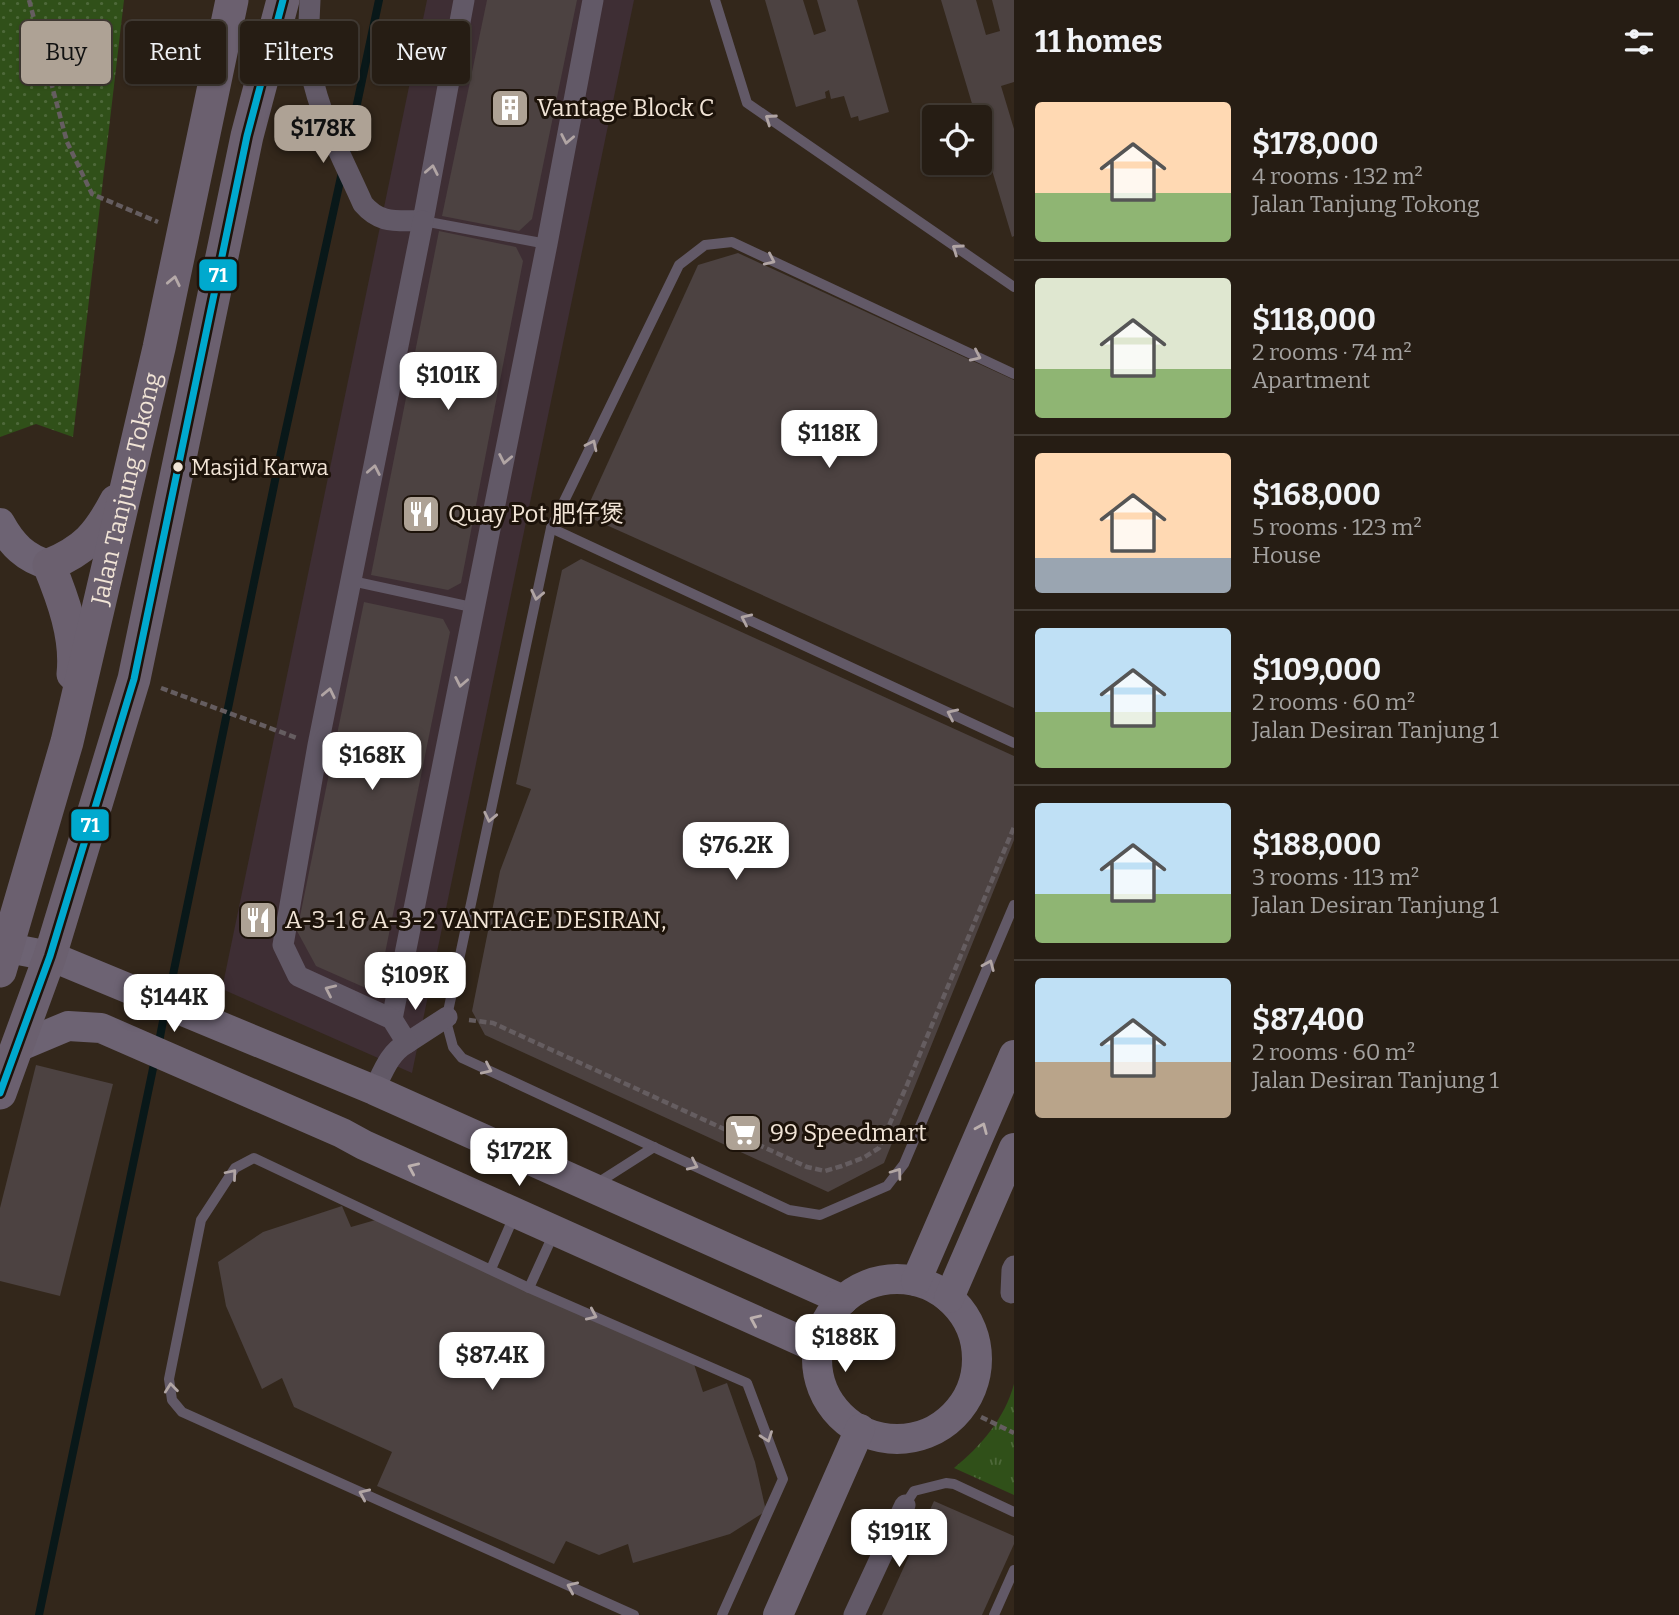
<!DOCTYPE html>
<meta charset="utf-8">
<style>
:root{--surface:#261d14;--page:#2e261d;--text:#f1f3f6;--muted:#a4a2a0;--line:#423b34;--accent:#aea295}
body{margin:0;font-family:Bitter,"Noto Sans SC",serif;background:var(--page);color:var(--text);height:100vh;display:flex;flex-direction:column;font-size:26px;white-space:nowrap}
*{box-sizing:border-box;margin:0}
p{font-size:23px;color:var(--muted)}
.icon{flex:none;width:38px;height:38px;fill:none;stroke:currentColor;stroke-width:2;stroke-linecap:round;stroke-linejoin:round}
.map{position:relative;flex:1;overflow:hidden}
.details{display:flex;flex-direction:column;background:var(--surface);width:665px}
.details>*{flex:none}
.hud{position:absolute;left:21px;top:21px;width:665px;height:63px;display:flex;gap:14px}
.buttons{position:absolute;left:922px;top:105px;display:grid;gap:14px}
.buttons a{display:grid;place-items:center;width:70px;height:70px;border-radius:7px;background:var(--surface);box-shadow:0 2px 5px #0004,0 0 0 2px var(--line);font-size:35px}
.price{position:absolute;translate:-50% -60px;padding:0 16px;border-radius:14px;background:#fff;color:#222;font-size:23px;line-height:46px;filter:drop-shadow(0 2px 4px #0008)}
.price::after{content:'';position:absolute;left:50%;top:42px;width:21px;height:16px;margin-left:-10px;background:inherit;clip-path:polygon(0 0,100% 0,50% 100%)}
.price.on{background:var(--accent);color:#111}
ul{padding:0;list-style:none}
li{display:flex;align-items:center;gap:21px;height:175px;padding:0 21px}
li+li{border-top:2px solid var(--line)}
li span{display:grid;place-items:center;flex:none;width:196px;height:140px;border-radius:7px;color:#555}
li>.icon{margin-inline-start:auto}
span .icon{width:84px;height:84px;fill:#fffc;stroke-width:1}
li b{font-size:30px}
h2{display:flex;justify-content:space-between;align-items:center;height:84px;padding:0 21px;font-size:30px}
.tag{padding:0 24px;border-radius:7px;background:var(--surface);box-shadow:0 2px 5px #0004,0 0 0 2px var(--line);font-size:24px;line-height:63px}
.tag.on{background:var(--accent);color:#111}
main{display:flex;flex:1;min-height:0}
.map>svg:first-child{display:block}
.commercial{fill:#3e2e34}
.grass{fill:url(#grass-dots)}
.park{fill:url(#park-tufts)}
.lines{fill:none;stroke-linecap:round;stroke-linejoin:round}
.stream{stroke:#091819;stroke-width:8}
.building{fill:#4c4241}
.path{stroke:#655d60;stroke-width:4.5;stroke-dasharray:7 3.5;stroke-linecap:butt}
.lane{stroke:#625967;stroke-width:10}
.street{stroke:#625967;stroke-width:21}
.secondary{stroke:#6d6373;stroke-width:30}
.primary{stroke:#6b606f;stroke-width:33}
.bus-1-casing{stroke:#1d130a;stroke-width:12}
.bus-1{stroke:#00a9ce;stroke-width:7}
.oneway{stroke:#b1a5a4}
.oneway2{stroke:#b5a9a8}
.oneway3{stroke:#bcb0ae}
.bus-dot{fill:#f1e4d6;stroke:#1d130a;stroke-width:2.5}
.labels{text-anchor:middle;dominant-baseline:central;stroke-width:6;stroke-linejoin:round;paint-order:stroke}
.bus-label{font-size:22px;fill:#f1e4d6;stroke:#1d130a;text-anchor:start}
.poi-label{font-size:24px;fill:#f1e4d6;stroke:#1d130a;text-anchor:start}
.street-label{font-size:24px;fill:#f1e4d6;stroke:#1d130a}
.line-badge{stroke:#1d130a;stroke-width:2.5}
.badge-label{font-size:19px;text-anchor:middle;font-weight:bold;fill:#fff}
</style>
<main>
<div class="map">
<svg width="1014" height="1615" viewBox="0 0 1014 1615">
<defs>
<pattern id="grass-dots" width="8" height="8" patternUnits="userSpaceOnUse" patternTransform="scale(1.75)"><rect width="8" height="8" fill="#305019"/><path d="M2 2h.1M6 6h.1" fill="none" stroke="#4e693a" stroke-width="1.8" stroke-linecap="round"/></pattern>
<pattern id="park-tufts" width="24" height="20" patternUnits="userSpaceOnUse" patternTransform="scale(1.75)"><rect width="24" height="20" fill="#305019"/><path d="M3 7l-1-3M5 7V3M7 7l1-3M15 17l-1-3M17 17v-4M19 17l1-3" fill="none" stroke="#4e693a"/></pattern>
</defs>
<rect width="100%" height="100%" fill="#33271b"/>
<polygon class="commercial" points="427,0 634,0 412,1073 222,989"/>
<polygon class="grass" points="0,0 124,0 73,437 36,424 0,437"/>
<path class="park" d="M1014 1384V1495L954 1468C981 1446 1005 1418 1014 1384Z"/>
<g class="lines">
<g class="stream">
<polyline points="346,156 379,0"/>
<polyline points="168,999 278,466 342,172"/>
<polyline points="158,1047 165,1011"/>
<polyline points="39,1615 155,1059"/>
</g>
</g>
<g class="building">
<polygon points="487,0 577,0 532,219 519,231 442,216"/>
<polygon points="765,0 803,0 814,35 826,31 817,0 857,0 889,112 859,121 858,116 851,118 844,96 831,99 829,90 825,92 826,98 796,107"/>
<polygon points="941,0 976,0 986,35 1000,31 992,0 1014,0 1014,82 1001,86 1014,129 1014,236 1012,237 980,130 980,117 976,117"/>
<polygon points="439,231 516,247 523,261 461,583 448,590 371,575"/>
<polygon points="738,253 1014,380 1014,708 584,515 698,265"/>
<polygon points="581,559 1014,756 1014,840 884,1163 828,1192 485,1035 472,1011 500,871 531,789 516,784 562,570"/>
<polygon points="364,602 443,619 450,632 377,993 316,966 297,931"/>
<polygon points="36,1065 113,1084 60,1296 0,1281 0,1208"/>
<polygon points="342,1206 351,1227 379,1219 693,1361 703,1392 727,1383 755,1462 766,1511 730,1534 633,1563 628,1544 599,1555 566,1541 554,1564 377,1486 392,1452 294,1407 282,1378 262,1389 226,1306 218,1262 263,1232"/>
<polygon points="934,1501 1014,1536 1014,1544 982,1615 882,1615"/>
</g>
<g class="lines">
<g class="path">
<polyline points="29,0 67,142 92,194 158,222"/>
<polyline points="161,688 297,738"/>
<polyline points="469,1020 493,1023 807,1167 825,1171 842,1166 863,1158 879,1148 907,1085 1014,827"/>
<polyline points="981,1417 1014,1433"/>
</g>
<g class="lane">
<polyline points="715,0 747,103 1014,287"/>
<polyline points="423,221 547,244"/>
<polyline points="1014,374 732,242 705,245 679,265 551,528 446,1021 453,1047 462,1058 789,1210 820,1215 887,1186 904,1164 1014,905"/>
<polyline points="551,528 1014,743"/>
<polyline points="352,581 476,608"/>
<polyline points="596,1184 654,1147"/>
<polyline points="491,1269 515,1214"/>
<polyline points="529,1288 554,1233"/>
<polyline points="905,1505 914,1491 946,1483 954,1484 1014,1512"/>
<polyline points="634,1615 182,1412 172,1400 169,1379 201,1220 235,1168 254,1158 529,1288 747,1383 783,1479 722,1615"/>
<polyline points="994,1615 1014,1570"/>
</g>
<g class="street">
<path d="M310 0C309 24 307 47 311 71 320 118 344 161 363 204 381 225 397 220 423 221L464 0"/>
<polyline points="392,1019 547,244 593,0"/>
<polyline points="407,1043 447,1017"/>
<path d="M374 1090C383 1072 389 1053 407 1043L392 1019 298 976 283 945 318 745 423 221"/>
<polyline points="1011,1293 1012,1270 1014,1266"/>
<polyline points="854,1615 905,1505"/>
</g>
<g class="secondary">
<path d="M0 523C12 545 25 558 49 565"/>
<polyline points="8,948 50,956 374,1090 843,1300"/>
<polyline points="18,1047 68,1026 101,1028 342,1133 364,1145 817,1348"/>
<circle cx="897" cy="1359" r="80"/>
<polyline points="916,1281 1014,1055"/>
<polyline points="949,1298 1014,1148"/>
<polyline points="778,1615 860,1429"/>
</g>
<g class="primary">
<path d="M73 674C77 637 63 599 49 565 85 550 98 535 116 501"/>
<path id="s1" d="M0 971 67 742 159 348 232 0"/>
<polyline points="0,1093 50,956 134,679 247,136 283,0"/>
</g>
<defs>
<polyline id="bus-1" points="0,1093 50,956 134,679 247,136 283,0"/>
</defs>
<use href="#bus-1" class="bus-1-casing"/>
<use href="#bus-1" class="bus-1"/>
</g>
<defs><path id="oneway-chevron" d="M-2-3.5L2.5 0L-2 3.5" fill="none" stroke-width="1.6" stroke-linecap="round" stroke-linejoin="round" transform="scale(1.75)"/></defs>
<g class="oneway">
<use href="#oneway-chevron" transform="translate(770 119) rotate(-145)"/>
<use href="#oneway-chevron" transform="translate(567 139) rotate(101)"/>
<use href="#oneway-chevron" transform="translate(432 170) rotate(-79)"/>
<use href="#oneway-chevron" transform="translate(957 249) rotate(-145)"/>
<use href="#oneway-chevron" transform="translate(770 260) rotate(25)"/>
<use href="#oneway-chevron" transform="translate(976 356) rotate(25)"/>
<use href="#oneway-chevron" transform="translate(592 445) rotate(-64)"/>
<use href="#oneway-chevron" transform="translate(505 459) rotate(101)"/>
<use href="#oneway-chevron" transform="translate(374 470) rotate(-79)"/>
<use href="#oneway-chevron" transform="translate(537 595) rotate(102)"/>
<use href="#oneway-chevron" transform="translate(746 619) rotate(-155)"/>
<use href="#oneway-chevron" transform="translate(461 682) rotate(101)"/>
<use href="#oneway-chevron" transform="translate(329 693) rotate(-78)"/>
<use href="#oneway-chevron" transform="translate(952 714) rotate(-155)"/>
<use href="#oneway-chevron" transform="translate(490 817) rotate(102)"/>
<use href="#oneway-chevron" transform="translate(989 965) rotate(-67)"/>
<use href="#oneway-chevron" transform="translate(330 990) rotate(-155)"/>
<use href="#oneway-chevron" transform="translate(487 1069) rotate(25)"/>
<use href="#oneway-chevron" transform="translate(693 1165) rotate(25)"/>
<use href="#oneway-chevron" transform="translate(897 1173) rotate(-54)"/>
<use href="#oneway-chevron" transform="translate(232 1174) rotate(-50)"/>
<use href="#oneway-chevron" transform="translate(592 1315) rotate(24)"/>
<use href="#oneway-chevron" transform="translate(171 1388) rotate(-96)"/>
<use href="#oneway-chevron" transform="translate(767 1437) rotate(70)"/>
<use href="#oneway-chevron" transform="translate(364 1494) rotate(-156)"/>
<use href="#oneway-chevron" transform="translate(572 1587) rotate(-156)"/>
</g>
<use class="oneway2" href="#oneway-chevron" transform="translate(174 281) rotate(-78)"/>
<g class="oneway3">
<use href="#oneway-chevron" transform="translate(982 1128) rotate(-67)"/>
<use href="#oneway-chevron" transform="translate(413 1168) rotate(-156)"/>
<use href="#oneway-chevron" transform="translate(755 1320) rotate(-156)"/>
</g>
<defs>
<symbol id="building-square" viewBox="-11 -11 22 22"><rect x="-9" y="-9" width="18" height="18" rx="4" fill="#aea295" stroke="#1d130a"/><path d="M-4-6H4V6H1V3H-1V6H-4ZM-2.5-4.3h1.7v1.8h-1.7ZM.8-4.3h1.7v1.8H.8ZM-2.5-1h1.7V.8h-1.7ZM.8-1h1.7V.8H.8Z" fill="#fff"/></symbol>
<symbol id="restaurant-square" viewBox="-11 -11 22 22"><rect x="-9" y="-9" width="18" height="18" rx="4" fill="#aea295" stroke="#1d130a"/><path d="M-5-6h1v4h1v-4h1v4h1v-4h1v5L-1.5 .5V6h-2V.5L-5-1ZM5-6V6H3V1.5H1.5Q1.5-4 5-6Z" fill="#fff"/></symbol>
<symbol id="supermarket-square" viewBox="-11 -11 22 22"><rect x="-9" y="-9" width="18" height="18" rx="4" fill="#aea295" stroke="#1d130a"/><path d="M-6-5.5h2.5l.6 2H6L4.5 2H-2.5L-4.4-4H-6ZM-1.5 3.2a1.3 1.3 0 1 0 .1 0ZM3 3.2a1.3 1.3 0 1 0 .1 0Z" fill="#fff"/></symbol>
</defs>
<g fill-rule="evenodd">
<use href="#building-square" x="488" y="86" width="44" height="44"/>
<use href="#restaurant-square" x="399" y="492" width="44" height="44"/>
<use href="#restaurant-square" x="236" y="898" width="44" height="44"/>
<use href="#supermarket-square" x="721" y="1111" width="44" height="44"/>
</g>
<circle class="bus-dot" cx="178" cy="467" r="6"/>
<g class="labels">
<g class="bus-label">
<text x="191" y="467">Masjid Karwa</text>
</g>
<g class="poi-label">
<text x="537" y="108">Vantage Block C</text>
<text x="448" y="514">Quay Pot 肥仔煲</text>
<text x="285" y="920">A-3-1 &amp; A-3-2 VANTAGE DESIRAN,</text>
<text x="770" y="1133">99 Speedmart</text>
</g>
<g class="street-label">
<text stroke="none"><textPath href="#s1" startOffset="499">Jalan Tanjung Tokong</textPath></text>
</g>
</g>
<g class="line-badge">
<rect x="198" y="258" width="40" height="34" rx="7" fill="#00a9ce"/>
<rect x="70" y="808" width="40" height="34" rx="7" fill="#00a9ce"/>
</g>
<g class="badge-label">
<text x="218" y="282">71</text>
<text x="90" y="832">71</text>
</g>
</svg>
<div class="buttons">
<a><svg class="icon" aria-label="locate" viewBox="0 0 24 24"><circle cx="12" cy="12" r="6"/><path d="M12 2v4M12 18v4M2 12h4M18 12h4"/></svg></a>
</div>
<b class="price on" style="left:323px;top:165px">$178K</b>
<b class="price" style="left:448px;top:412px">$101K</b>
<b class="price" style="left:829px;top:470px">$118K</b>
<b class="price" style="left:372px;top:792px">$168K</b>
<b class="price" style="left:736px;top:882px">$76.2K</b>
<b class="price" style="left:415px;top:1012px">$109K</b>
<b class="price" style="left:174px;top:1034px">$144K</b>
<b class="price" style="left:519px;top:1188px">$172K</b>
<b class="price" style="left:845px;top:1374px">$188K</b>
<b class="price" style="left:492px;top:1392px">$87.4K</b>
<b class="price" style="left:899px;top:1569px">$191K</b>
<div class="hud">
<a class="tag on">Buy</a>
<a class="tag">Rent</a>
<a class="tag">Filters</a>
<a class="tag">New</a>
</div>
</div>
<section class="details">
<h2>11 homes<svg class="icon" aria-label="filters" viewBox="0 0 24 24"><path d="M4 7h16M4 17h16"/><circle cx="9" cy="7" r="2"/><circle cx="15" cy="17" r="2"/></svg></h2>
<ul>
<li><span style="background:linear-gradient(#ffd9b3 65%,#8fb573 0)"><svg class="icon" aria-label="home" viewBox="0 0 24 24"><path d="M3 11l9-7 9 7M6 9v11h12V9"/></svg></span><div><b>$178,000</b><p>4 rooms · 132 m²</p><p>Jalan Tanjung Tokong</p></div></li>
<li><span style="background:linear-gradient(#dfe7d0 65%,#8fb573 0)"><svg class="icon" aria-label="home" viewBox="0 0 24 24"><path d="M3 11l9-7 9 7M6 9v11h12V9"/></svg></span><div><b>$118,000</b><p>2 rooms · 74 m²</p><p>Apartment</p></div></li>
<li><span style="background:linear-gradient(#ffd9b3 75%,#9aa5b1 0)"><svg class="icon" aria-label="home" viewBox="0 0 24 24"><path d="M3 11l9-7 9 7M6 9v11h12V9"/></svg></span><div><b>$168,000</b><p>5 rooms · 123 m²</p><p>House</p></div></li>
<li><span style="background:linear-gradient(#bfe0f5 60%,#8fb573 0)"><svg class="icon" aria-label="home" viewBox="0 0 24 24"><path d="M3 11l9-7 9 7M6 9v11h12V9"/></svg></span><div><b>$109,000</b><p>2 rooms · 60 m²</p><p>Jalan Desiran Tanjung 1</p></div></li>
<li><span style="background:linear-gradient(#bfe0f5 65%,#8fb573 0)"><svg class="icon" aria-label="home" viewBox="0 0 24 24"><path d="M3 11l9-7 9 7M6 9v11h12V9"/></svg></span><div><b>$188,000</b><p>3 rooms · 113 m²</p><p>Jalan Desiran Tanjung 1</p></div></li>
<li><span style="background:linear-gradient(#bfe0f5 60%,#b9a48a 0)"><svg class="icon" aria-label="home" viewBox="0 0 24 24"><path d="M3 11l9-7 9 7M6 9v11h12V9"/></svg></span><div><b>$87,400</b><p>2 rooms · 60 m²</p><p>Jalan Desiran Tanjung 1</p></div></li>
</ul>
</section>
</main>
